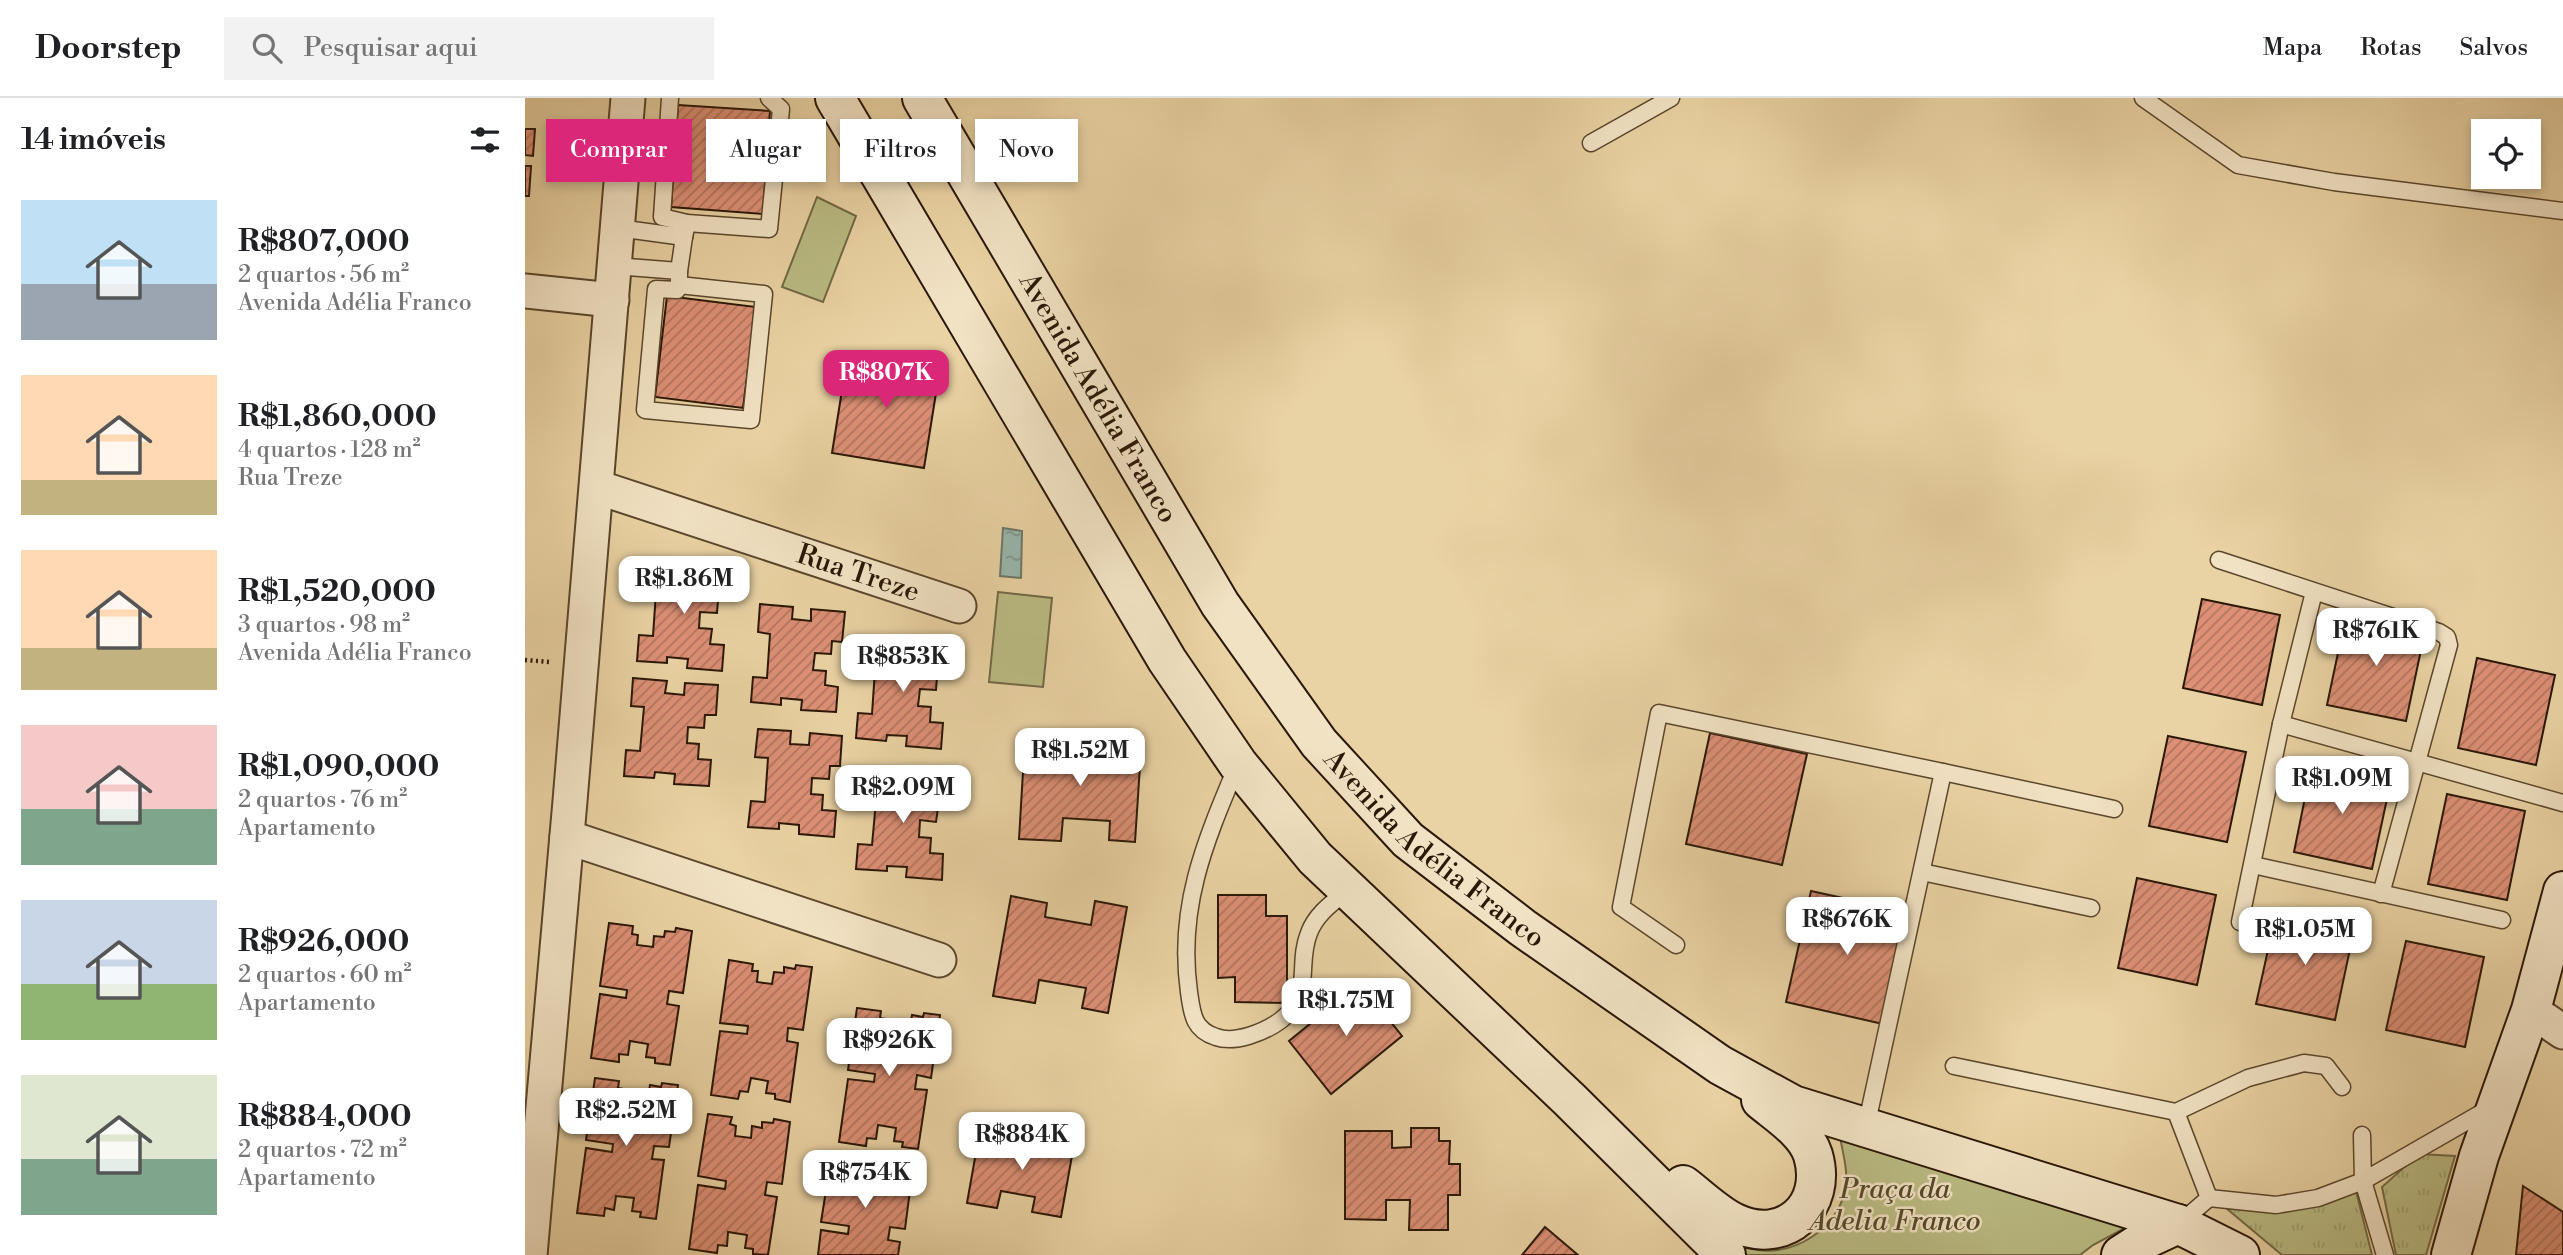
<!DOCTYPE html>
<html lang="pt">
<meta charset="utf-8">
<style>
:root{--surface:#fff;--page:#f2f2f2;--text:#202124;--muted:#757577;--line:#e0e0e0;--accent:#db2777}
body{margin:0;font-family:"Libre Bodoni",serif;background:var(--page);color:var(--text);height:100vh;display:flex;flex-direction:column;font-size:26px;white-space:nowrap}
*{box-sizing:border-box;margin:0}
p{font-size:23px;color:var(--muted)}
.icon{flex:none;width:38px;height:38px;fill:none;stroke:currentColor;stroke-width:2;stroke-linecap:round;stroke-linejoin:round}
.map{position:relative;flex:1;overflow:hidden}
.details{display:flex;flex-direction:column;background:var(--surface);width:525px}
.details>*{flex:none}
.guide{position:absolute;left:21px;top:21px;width:665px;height:63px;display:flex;gap:14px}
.tools{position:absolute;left:1946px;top:21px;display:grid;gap:14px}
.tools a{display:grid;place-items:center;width:70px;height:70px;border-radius:0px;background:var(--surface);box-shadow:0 4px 10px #0003;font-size:35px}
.price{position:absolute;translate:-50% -60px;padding:0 16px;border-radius:14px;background:#fff;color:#222;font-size:23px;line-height:46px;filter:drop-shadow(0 2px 4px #0008)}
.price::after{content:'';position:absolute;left:50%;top:42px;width:21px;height:16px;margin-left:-10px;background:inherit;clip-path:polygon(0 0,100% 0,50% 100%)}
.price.selected{background:var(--accent);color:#fff}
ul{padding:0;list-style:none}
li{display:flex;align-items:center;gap:21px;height:175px;padding:0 21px}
li span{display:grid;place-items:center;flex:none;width:196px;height:140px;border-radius:0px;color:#555}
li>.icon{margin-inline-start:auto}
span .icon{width:84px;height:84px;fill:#fffc;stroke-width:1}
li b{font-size:30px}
h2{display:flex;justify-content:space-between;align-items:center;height:84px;padding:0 21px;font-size:30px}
.pill{padding:0 24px;border-radius:0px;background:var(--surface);box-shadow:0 4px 10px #0003;font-size:24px;line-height:63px}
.pill.selected{background:var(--accent);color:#fff}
header{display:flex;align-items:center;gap:42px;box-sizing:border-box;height:98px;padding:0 35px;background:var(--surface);border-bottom:2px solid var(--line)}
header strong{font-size:33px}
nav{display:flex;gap:38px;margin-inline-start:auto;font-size:24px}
.search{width:490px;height:63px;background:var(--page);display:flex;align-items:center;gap:18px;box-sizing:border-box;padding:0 24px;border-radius:0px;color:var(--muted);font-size:26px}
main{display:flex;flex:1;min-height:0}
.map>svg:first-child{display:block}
.grass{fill:url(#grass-tufts);stroke:#726944;stroke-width:2}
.park{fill:#babb83;stroke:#726944;stroke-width:2}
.water{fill:url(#water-ripples);stroke:#6c7669;stroke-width:2}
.building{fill:url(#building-hatch);stroke:#2a1705;stroke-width:2}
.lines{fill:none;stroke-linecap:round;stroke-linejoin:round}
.lane-casing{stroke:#5a462c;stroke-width:19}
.street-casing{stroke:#5a462c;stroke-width:37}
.secondary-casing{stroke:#2a1705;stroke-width:42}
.path{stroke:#2a1705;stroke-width:4.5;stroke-dasharray:2 3.5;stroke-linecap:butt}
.lane{stroke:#f1e2c3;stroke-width:16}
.street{stroke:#f1e2c3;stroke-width:33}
.secondary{stroke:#f1e2c3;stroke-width:38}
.labels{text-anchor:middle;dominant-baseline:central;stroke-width:5;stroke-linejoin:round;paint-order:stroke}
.street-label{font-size:28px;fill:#2a1705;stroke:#f1e2c3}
.park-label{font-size:28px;font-style:italic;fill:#55482b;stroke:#f1e2c3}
</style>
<header>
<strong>Doorstep</strong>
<div class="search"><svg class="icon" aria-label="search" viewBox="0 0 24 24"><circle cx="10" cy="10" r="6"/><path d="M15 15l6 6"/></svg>Pesquisar aqui</div>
<nav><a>Mapa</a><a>Rotas</a><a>Salvos</a></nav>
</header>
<main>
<section class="details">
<h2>14 imóveis<svg class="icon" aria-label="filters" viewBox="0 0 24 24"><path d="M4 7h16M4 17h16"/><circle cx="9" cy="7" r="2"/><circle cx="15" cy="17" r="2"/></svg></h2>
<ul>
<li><span style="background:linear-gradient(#bfe0f5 60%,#9aa5b1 0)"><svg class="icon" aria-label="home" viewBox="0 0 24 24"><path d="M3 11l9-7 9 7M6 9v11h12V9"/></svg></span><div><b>R$807,000</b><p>2 quartos · 56 m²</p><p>Avenida Adélia Franco</p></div></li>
<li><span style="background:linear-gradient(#ffd9b3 75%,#c2b280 0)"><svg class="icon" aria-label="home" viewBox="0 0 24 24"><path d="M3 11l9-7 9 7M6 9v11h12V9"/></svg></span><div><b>R$1,860,000</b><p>4 quartos · 128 m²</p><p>Rua Treze</p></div></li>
<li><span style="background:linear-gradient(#ffd9b3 70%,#c2b280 0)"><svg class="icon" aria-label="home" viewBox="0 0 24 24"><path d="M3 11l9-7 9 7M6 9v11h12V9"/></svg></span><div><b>R$1,520,000</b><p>3 quartos · 98 m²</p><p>Avenida Adélia Franco</p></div></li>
<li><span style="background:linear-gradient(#f6c9c9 60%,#7fa58c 0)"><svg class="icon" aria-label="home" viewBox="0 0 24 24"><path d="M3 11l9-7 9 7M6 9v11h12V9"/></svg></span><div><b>R$1,090,000</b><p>2 quartos · 76 m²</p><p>Apartamento</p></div></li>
<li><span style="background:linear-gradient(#c9d6e8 60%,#8fb573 0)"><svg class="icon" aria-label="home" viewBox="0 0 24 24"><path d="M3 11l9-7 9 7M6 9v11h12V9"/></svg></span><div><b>R$926,000</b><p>2 quartos · 60 m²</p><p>Apartamento</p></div></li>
<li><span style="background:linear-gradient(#dfe7d0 60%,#7fa58c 0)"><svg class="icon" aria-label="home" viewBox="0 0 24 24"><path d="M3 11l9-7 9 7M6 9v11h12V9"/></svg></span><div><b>R$884,000</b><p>2 quartos · 72 m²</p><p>Apartamento</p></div></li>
</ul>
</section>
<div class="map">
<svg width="2038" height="1157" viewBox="0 0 2038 1157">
<defs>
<pattern id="grass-tufts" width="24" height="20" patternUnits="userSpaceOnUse" patternTransform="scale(1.75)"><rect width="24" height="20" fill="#babb83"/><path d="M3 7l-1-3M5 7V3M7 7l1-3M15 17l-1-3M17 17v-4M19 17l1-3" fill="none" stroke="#a0a070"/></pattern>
<pattern id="water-ripples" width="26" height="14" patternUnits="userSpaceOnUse" patternTransform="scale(1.75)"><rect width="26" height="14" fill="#98b6ac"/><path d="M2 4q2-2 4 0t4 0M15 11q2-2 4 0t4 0" fill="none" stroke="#7c938a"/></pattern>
<pattern id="building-hatch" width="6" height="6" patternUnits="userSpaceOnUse" patternTransform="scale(1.75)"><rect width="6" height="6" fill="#dd9076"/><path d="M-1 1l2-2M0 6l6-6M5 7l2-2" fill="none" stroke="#b3755f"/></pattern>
</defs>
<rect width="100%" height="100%" fill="#e9d2a3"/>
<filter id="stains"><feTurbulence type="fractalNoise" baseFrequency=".00286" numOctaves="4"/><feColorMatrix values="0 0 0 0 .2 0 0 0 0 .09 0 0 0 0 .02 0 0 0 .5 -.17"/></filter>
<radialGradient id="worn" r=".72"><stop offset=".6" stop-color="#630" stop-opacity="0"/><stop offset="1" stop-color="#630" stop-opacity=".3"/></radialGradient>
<g class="grass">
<polygon points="1894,1056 1930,1058 1901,1157 1871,1157 1857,1089"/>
<polygon points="1831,1093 1847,1157 1757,1157 1701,1110 1743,1114"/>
</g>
<g class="park">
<polygon points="292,99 331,118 298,204 257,189"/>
<polygon points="473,494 527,500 518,589 464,584"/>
<path d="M1315 1039 1600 1130 1568 1147 1555 1157H1216L1196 1140C1208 1144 1220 1149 1233 1152 1272 1157 1311 1130 1320 1093 1324 1076 1318 1056 1315 1039Z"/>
</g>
<polygon class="water" points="478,430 497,433 496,480 475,478"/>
<g class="building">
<polygon points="153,7 245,13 238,116 146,109"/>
<polygon points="0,31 10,31 8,58 0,57"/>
<polygon points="0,68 6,68 4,98 0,98"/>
<polygon points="142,198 231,209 218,310 130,299"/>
<polygon points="323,255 415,270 399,370 307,355"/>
<polygon points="121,465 155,468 153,480 172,482 173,469 205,472 203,502 193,502 192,515 175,514 174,530 187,531 185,546 199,547 197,573 162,570 163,561 142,559 142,565 112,563 114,537 128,538 131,494 118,493"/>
<polygon points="1677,501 1755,517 1737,607 1658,590"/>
<polygon points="235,506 268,509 267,521 286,523 286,511 320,514 317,544 307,543 306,556 290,555 288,572 301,573 300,587 313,589 311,614 276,612 277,602 256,600 256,607 226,604 228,579 242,580 245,536 233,534"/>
<polygon points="1821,517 1900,533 1881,623 1802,607"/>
<polygon points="340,542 374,545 372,558 391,559 392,547 425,550 422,580 412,579 411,592 395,591 393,608 406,609 405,624 418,625 416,651 381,648 382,638 362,637 361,643 331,640 333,615 347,616 350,572 338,570"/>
<polygon points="1952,560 2030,577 2011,667 1933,650"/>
<polygon points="108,580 142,583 140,595 159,597 160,585 193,587 191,617 180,617 179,630 163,629 162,645 174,646 173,661 186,662 184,688 149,686 150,676 130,674 129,680 99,678 101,652 115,653 119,609 106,608"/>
<polygon points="233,631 266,633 265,646 284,647 285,635 317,638 315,668 305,668 304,681 287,680 286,696 298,697 297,712 311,713 309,739 274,736 274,727 254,725 254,731 223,729 226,703 240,704 243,660 230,659"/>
<polygon points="584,635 617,637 610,744 584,742 585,723 538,720 536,743 494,741 500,640 537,642 536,657 582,659"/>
<polygon points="1185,635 1282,656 1257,767 1161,746"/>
<polygon points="1643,638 1721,654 1702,744 1624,728"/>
<polygon points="1787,665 1866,682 1847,771 1769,754"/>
<polygon points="340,673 374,676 373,689 391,690 393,678 425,680 423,711 413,710 411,724 395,722 394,739 406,740 405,755 418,756 417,782 381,779 382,769 362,768 362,773 331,771 333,746 347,747 351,703 338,701"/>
<polygon points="1922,696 2000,713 1982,802 1903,786"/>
<polygon points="1612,780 1691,797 1672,887 1593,870"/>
<polygon points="1286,793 1382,814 1358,926 1261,904"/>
<polygon points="693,797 741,797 741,818 762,818 762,905 710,904 710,879 693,880"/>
<polygon points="486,798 522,805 520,819 566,827 570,803 602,809 583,915 557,910 561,890 514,882 510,905 468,898"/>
<polygon points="1751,816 1829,832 1810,922 1731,906"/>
<polygon points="84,825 108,828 107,836 113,837 112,847 128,849 129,838 139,839 140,833 150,834 151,830 167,833 158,895 144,893 142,906 154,908 145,967 130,965 130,960 121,959 123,946 105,943 103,957 94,956 94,964 66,960 75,896 101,900 102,892 75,888"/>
<polygon points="1881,843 1959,859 1940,949 1861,932"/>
<polygon points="204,862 228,866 227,873 233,873 232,884 247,886 249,874 259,875 259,869 270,871 271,867 287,869 278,932 263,930 262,943 273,945 265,1004 250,1001 250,996 241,995 243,983 226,980 223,994 215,993 213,1001 186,997 195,933 222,936 223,928 195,925"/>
<polygon points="835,885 877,938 806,996 764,943"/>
<polygon points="332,910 356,913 355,920 361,921 360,932 375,934 377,922 386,923 387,917 398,919 399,915 415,917 406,980 392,977 390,991 402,992 393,1051 377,1049 378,1044 369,1043 371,1030 353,1027 351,1041 342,1040 341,1048 314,1044 323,981 349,984 350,976 323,972"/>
<polygon points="70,980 94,983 93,990 99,991 97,1002 113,1003 114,992 124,993 125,987 136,989 137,985 153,987 144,1049 129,1048 127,1061 139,1062 131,1121 115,1119 116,1114 107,1113 109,1100 91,1098 89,1112 80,1110 79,1118 52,1115 61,1050 87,1054 88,1046 61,1042"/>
<polygon points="183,1016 207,1019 205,1026 211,1028 210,1038 226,1040 227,1028 237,1030 237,1024 248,1025 249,1021 265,1024 257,1086 242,1084 240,1097 252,1099 243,1157 228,1156 228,1151 220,1150 222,1137 203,1134 202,1148 193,1147 192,1155 164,1151 173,1087 200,1091 201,1083 173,1078"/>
<polygon points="886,1030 914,1030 914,1043 925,1043 924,1066 935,1066 935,1097 923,1097 923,1132 884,1132 885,1102 861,1102 861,1122 820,1121 820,1033 867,1033 867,1050 886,1049"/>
<polygon points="455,1032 482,1037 480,1047 513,1054 517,1035 550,1041 536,1119 507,1114 510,1099 476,1093 472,1110 442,1105"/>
<polygon points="306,1061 329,1064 328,1072 334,1073 333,1083 349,1085 350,1073 360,1075 361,1069 371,1070 372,1066 388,1069 380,1131 365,1129 363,1142 375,1144 373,1157 293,1157 296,1132 323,1136 324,1128 296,1124"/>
<polygon points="1998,1088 2038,1114 2038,1157 1991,1157"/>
<polygon points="1020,1129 1053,1157 997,1157"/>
</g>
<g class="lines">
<defs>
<g id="lane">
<polyline points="145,0 137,119 162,125 244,131 256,11 244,0"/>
<polyline points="1618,0 1713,67 1809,84 2038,113"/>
<polyline points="1066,45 1146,0"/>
<polyline points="93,130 159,139 162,125"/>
<polyline points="90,168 154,173 154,187"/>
<polyline points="154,173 159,139"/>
<polygon points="154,187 239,196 226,322 120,312 131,191 152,192"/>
<polyline points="1694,462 1914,534 1922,539 1924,547 1856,796"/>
<polyline points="1756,626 2038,705"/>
<path d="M712 668C680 744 652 809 664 894 667 915 668 932 691 939 710 946 740 934 756 922 789 897 771 867 784 835 791 816 807 805 823 792"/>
<polyline points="1418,674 1589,711"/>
<polyline points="1728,767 1977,822"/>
<polyline points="1397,774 1566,810"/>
<polyline points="1715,824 1756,626 1789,494"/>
<polyline points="1151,847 1096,809 1134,615 1418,674 1341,1029"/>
<polyline points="1429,968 1651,1014 1723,980 1779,965 1801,968 1817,989"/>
<polyline points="1651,1014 1684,1100"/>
<polyline points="1837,1037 1838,1083 1965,1010"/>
<polyline points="1655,1125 1684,1100 1751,1107 1793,1100 1838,1083 1860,1157"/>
</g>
<g id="street">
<polyline points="0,193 87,202"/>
<path id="s1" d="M72 389 434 508"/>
<polyline points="42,739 414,862"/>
<polyline points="2006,912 2038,934"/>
<polyline points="5,1157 45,703 103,0"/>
</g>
<g id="secondary">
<polyline points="310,0 642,562 713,666 790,760 1045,1002 1201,1157"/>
<path id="s2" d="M397 0 695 506 794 645 883 742 998 830 1195 967 1268 1007 1653 1126 1715 1157"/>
<path d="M1158 1087C1174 1099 1192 1117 1210 1125 1260 1148 1303 1108 1288 1057 1281 1034 1254 1017 1236 1002"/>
<polyline points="1596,1157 1621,1141 1653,1126"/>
<polyline points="1926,1157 1954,1058 2006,912 2038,793"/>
</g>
</defs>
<use href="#lane" class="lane-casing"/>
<use href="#street" class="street-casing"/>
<use href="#secondary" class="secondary-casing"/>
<polyline class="path" points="0,562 25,564"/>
<use href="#lane" class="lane"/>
<use href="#street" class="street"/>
<use href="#secondary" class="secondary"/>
</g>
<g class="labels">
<g class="street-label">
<text stroke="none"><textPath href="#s2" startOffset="348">Avenida Adélia Franco</textPath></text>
<text stroke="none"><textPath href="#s1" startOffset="275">Rua Treze</textPath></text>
<text stroke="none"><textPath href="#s2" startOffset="915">Avenida Adélia Franco</textPath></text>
</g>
<g class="park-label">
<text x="1370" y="1091">Praça da<tspan x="1370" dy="32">Adelia Franco</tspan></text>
</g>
</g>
<rect width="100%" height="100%" filter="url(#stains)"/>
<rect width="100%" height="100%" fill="url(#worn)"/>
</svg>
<div class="tools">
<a><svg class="icon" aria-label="locate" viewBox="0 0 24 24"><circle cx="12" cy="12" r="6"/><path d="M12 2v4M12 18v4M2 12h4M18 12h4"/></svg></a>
</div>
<b class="price selected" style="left:361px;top:312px">R$807K</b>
<b class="price" style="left:159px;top:518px">R$1.86M</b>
<b class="price" style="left:1851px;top:570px">R$761K</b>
<b class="price" style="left:378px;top:596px">R$853K</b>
<b class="price" style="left:555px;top:690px">R$1.52M</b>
<b class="price" style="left:1817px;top:718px">R$1.09M</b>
<b class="price" style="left:378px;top:727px">R$2.09M</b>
<b class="price" style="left:1322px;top:859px">R$676K</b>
<b class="price" style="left:1780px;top:869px">R$1.05M</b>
<b class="price" style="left:821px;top:940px">R$1.75M</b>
<b class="price" style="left:364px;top:980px">R$926K</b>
<b class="price" style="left:101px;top:1050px">R$2.52M</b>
<b class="price" style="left:497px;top:1074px">R$884K</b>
<b class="price" style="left:340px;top:1112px">R$754K</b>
<div class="guide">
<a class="pill selected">Comprar</a>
<a class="pill">Alugar</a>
<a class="pill">Filtros</a>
<a class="pill">Novo</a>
</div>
</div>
</main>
